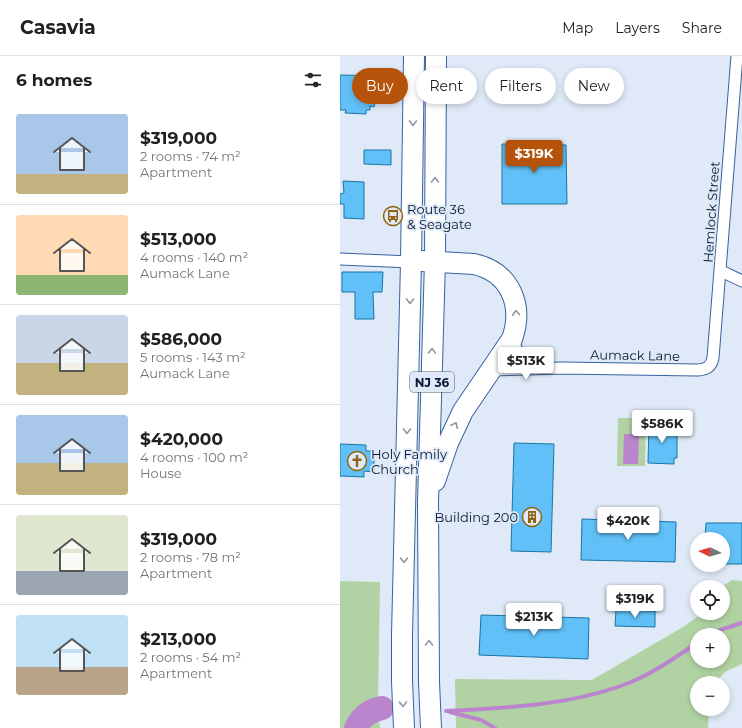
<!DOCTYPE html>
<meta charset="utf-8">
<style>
:root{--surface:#fff;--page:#f6f6f6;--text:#202124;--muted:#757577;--line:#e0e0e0;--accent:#b45309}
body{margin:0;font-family:Montserrat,sans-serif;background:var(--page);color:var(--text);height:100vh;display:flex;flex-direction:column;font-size:15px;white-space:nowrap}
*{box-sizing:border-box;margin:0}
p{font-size:13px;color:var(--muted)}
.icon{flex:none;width:22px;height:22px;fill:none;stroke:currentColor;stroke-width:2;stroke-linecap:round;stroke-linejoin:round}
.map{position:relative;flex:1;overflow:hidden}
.sheet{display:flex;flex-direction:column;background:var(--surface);width:340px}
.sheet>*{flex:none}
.banner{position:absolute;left:12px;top:12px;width:330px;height:36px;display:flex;gap:8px}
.needle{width:26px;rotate:275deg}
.controls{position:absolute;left:350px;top:476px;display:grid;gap:8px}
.controls a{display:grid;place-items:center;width:40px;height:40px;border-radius:50%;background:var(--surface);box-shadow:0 2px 6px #0003;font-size:20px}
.price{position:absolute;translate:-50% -34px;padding:0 9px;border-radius:4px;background:#fff;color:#222;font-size:13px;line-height:26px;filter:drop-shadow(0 1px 2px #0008)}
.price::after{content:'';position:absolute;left:50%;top:24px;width:12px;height:9px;margin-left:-6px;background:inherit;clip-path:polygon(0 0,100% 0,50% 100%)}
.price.selected{background:var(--accent);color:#fff}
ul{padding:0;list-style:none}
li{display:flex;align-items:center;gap:12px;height:100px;padding:0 16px}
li+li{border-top:1px solid var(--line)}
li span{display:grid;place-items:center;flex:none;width:112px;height:80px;border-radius:4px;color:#555}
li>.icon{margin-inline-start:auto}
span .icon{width:48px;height:48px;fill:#fffc;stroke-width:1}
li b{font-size:17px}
h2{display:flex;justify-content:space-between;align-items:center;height:48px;padding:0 16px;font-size:17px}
.pill{padding:0 14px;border-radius:18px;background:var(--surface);box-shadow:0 2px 6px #0003;font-size:14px;line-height:36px}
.pill.selected{background:var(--accent);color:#fff}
header{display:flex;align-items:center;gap:24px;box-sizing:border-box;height:56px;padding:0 20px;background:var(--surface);border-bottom:1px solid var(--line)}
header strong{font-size:19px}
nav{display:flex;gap:22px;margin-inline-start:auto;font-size:14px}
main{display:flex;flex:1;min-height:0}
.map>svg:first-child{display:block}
.green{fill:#b1d3a3;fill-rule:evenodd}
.water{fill:#bb85ce}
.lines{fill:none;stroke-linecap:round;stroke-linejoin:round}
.stream{stroke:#bb85ce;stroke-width:4}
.river{stroke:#bb85ce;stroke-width:24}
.building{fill:#61c0f7;stroke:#1a75a2}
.street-casing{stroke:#38629e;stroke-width:13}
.highway-casing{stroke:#38629e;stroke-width:22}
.street{stroke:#fff;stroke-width:11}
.highway{stroke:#fff;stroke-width:20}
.oneway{stroke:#9098a3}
.labels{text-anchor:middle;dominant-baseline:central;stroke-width:3.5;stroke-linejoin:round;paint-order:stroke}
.shield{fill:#dfe9f7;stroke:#48586e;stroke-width:1}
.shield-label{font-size:12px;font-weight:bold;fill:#081a33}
.poi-label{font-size:13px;fill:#081a33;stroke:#dfe9f7;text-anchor:start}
.street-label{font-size:13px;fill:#081a33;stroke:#dfe9f7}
</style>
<header>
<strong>Casavia</strong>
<nav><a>Map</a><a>Layers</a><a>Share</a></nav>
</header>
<main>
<section class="sheet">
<h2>6 homes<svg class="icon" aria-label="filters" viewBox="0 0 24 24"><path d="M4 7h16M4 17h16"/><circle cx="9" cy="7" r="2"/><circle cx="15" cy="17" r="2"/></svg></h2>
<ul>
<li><span style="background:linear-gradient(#a9c7e8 75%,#c2b280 0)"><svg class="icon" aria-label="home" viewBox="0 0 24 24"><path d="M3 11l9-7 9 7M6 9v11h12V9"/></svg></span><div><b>$319,000</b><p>2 rooms · 74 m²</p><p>Apartment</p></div></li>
<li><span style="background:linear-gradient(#ffd9b3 75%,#8fb573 0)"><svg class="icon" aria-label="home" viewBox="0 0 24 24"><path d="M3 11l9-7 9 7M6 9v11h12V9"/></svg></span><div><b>$513,000</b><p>4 rooms · 140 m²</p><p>Aumack Lane</p></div></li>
<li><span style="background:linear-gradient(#c9d6e8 60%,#c2b280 0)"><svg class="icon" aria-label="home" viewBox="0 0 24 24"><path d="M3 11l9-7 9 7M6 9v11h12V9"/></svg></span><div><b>$586,000</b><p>5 rooms · 143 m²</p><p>Aumack Lane</p></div></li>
<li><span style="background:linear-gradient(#a9c7e8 60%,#c2b280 0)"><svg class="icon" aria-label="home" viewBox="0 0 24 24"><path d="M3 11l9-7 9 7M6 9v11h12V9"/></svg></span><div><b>$420,000</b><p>4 rooms · 100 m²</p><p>House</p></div></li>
<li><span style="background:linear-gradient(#dfe7d0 70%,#9aa5b1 0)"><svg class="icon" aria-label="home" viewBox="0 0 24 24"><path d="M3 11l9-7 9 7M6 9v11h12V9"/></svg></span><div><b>$319,000</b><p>2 rooms · 78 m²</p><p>Apartment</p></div></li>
<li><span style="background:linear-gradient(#bfe0f5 65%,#b9a48a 0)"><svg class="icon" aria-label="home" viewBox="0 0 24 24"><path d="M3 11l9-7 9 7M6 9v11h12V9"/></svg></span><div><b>$213,000</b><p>2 rooms · 54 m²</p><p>Apartment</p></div></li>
</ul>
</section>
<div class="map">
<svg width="402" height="672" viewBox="0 0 402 672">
<rect width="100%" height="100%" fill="#dfe9f7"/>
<g class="green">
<polygon points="278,362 306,362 305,410 277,410"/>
<path d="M392 524 402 525V608L385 616 375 627H357V653H369L368 672H116L115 623 252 624 343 571 363 557H383V531H381ZM357 579H383V605H357Z"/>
<polygon points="0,525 40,526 38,647 40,672 0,672"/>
</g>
<polygon class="water" points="284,378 299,378 298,408 283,408"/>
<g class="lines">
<g class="stream">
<polyline points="371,579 377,575 402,567"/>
<path d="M106 655C166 652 235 649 291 626 315 616 336 601 357 587"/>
<polyline points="110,656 141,664 155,672"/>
</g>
<path class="river" d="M16 672C22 660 29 655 42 652"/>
</g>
<g class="building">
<polygon points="0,19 41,20 41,25 42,25 42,42 40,42 40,47 35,47 34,51 30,50 30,54 26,54 26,58 5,57 6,54 0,54"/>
<polygon points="162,88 226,89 227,148 162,148"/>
<polygon points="24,94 51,94 51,109 24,108"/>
<polygon points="3,125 24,126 24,163 4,162 4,148 0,148 0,138 4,137"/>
<polygon points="2,216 43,216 42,236 33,236 34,263 15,263 15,236 2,236"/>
<polygon points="309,367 334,368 334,374 337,374 337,402 334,402 334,408 308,407"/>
<polygon points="174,387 214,388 211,496 171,495"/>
<polygon points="0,388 26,389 26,395 34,395 34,416 24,415 24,421 0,420"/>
<polygon points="242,463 336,466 335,506 241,504"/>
<polygon points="366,467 402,467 402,508 383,508 383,483 365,483"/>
<polygon points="276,554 315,555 315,571 275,570"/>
<polygon points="141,559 249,562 248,603 139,599"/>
</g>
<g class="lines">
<defs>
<g id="street">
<polyline points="0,203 71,206"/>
<polyline points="381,215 402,225"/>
<path d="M172 283C177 297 186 309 202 310"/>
<path d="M150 314 221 312 358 314C367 313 371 311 373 302L397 0"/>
</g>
<g id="highway">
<path d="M81 205 134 208C170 216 184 249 172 283L123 355 108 387 95 425"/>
<polyline points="64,672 62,625 62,579 71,206 74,0"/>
<polyline points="91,672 89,626 88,446 95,205 96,0"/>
</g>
</defs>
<use href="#street" class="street-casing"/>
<use href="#highway" class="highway-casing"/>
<use href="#street" class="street"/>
<use href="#highway" class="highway"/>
</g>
<defs><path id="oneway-chevron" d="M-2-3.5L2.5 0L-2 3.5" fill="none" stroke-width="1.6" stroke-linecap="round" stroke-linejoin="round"/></defs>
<g class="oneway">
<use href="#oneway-chevron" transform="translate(73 67) rotate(91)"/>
<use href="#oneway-chevron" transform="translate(95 124) rotate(-90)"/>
<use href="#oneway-chevron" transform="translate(70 245) rotate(91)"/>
<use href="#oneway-chevron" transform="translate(176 257) rotate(-94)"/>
<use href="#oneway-chevron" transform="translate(92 295) rotate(-88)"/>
<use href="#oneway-chevron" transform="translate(115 369) rotate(-65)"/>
<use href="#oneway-chevron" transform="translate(67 375) rotate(91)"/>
<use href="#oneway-chevron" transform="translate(64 504) rotate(91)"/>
<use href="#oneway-chevron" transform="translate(89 587) rotate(-90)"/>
<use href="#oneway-chevron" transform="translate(63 648) rotate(88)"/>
</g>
<defs>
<symbol id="bus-ring" viewBox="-11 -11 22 22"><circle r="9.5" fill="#dfe9f7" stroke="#91640f" stroke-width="1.5"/><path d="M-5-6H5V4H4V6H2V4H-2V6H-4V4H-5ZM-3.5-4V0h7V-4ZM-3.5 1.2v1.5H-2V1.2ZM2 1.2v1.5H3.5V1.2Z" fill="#91640f"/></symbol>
<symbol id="church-ring" viewBox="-11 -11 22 22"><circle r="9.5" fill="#dfe9f7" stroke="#91640f" stroke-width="1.5"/><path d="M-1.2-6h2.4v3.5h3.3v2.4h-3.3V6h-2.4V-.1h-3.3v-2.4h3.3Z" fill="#91640f"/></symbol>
<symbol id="building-ring" viewBox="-11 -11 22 22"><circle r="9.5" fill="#dfe9f7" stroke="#91640f" stroke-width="1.5"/><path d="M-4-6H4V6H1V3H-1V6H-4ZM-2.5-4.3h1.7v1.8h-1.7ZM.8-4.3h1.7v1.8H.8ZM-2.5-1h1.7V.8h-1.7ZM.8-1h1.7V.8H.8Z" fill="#91640f"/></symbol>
</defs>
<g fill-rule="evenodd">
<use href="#bus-ring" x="42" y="149" width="22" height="22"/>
<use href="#church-ring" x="6" y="394" width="22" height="22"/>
<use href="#building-ring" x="181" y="450" width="22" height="22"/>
</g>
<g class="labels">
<rect class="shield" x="70" y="316" width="44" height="20" rx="3"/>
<g class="shield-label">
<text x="92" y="326">NJ 36</text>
</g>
<g class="poi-label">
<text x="67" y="153">Route 36<tspan x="67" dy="15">&amp; Seagate</tspan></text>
<text x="31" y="398">Holy Family<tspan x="31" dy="15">Church</tspan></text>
<text x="178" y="461" text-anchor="end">Building 200</text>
</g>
<g class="street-label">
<text transform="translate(371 156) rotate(-86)">Hemlock Street</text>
<text transform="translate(295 299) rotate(1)">Aumack Lane</text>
</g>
</g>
</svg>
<div class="controls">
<a><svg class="needle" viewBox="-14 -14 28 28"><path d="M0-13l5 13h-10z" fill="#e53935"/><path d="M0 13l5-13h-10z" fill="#757577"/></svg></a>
<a><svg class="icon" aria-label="locate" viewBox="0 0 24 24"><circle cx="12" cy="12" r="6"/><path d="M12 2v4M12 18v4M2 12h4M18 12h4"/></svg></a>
<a>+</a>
<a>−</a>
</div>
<b class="price selected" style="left:194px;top:118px">$319K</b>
<b class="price" style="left:186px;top:325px">$513K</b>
<b class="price" style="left:322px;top:388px">$586K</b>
<b class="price" style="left:288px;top:485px">$420K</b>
<b class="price" style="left:295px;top:563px">$319K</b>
<b class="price" style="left:194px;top:581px">$213K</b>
<div class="banner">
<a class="pill selected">Buy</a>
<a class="pill">Rent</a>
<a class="pill">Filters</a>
<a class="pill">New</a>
</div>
</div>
</main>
